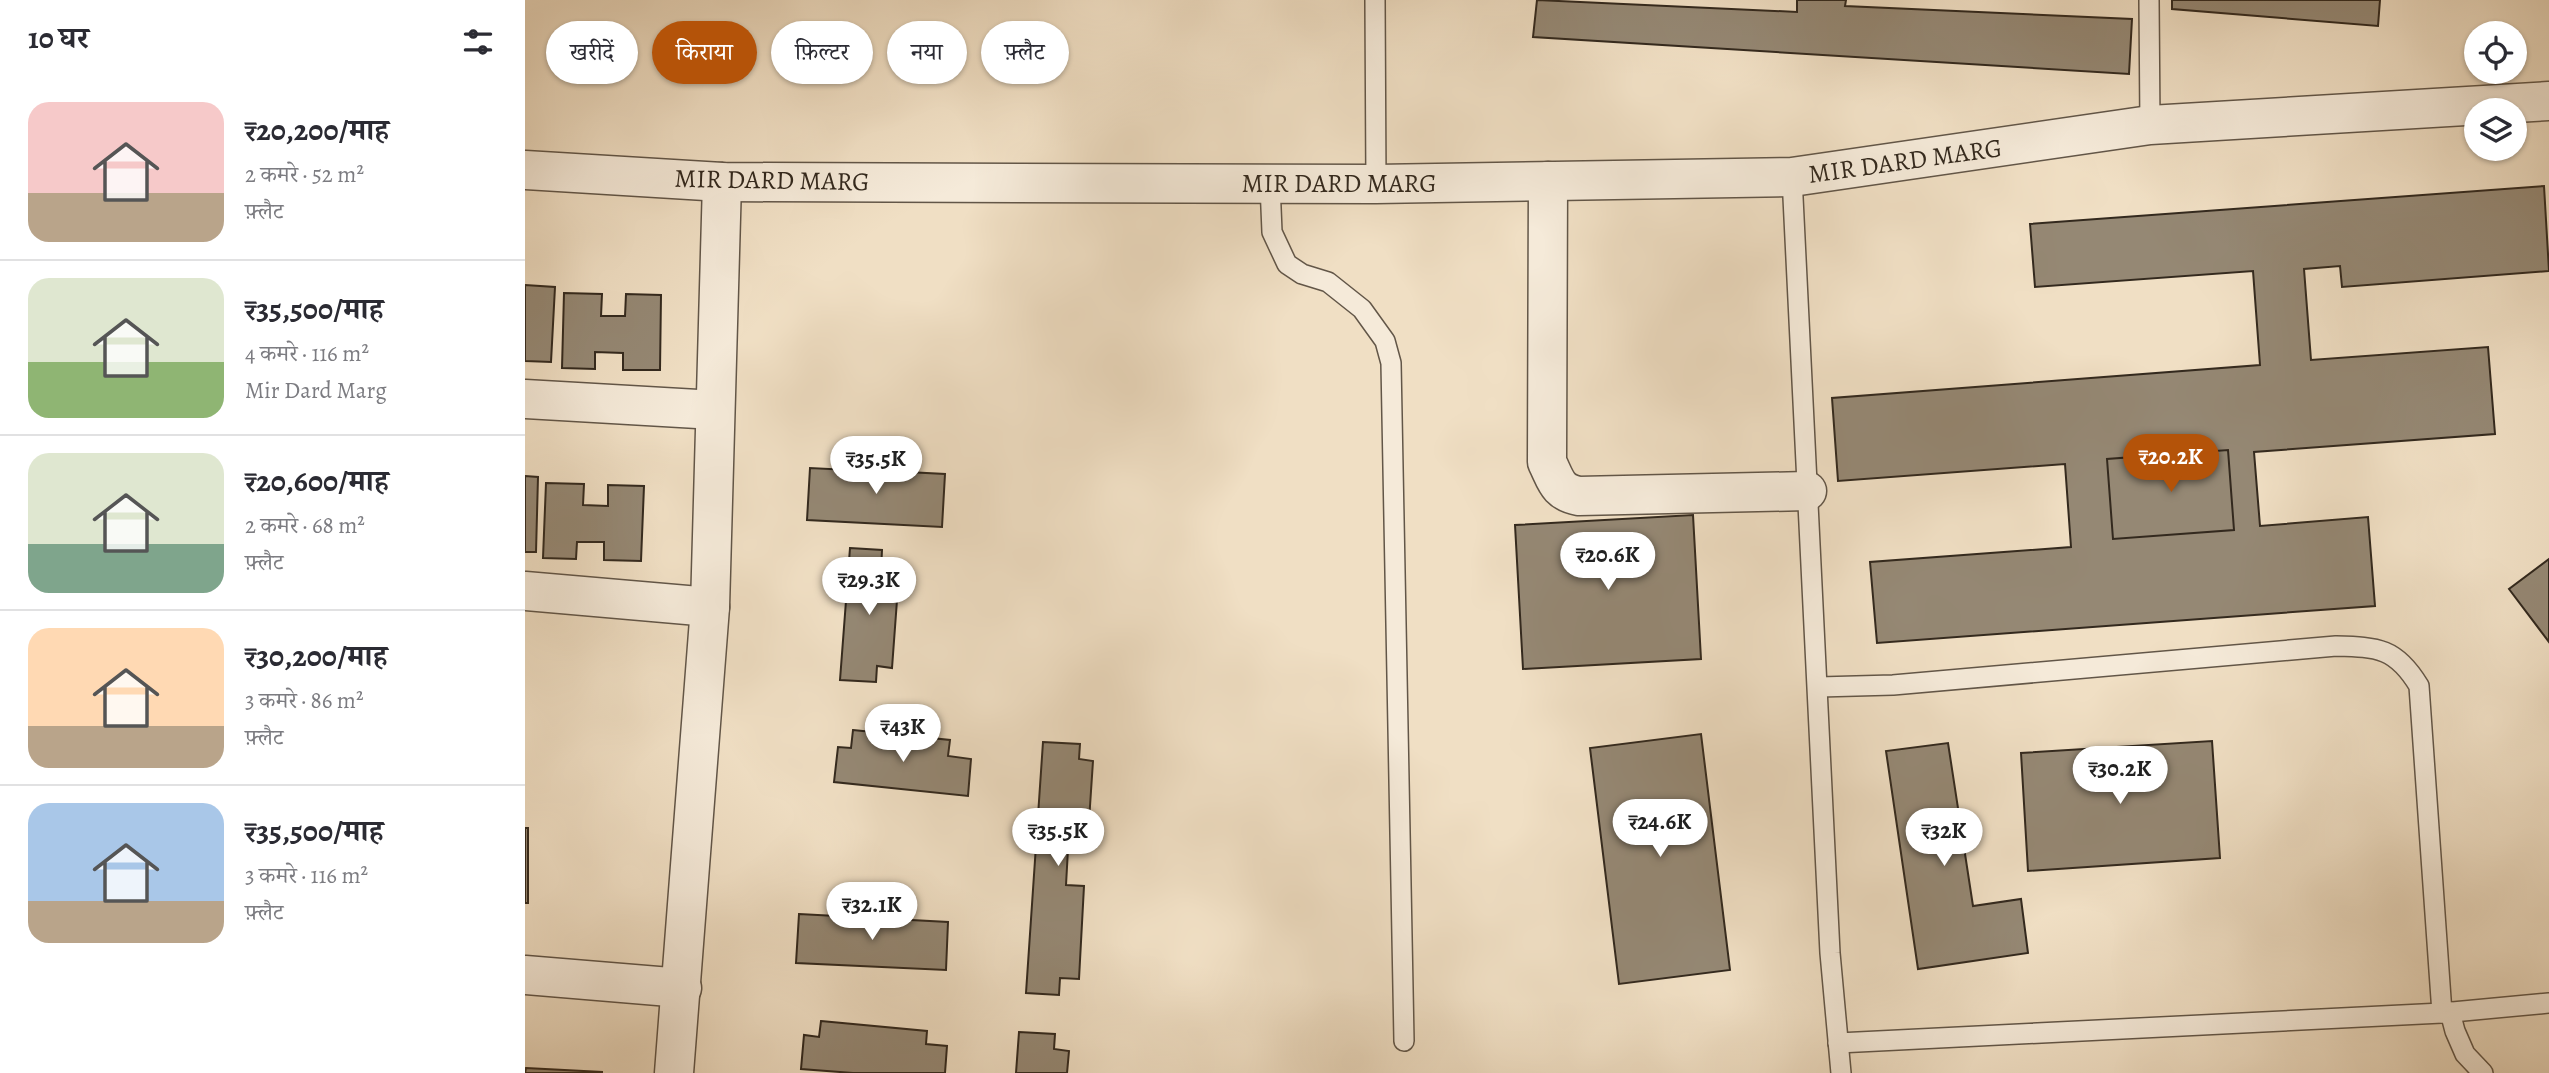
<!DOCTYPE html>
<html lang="hi">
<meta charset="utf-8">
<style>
:root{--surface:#fff;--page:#f2f2f3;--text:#2b2b33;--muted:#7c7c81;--line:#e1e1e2;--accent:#b45309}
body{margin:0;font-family:Alegreya,"Noto Serif Devanagari",serif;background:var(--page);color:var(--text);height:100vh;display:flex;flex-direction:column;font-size:26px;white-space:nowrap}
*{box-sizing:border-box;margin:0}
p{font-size:23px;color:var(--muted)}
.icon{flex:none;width:38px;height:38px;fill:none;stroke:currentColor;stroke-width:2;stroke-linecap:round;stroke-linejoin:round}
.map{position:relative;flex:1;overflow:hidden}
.drawer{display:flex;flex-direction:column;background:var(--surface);width:525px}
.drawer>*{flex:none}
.top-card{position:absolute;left:21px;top:21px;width:665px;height:63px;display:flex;gap:14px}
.fabs{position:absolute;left:1939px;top:21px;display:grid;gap:14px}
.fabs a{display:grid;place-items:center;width:63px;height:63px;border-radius:50%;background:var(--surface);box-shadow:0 2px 5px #0004;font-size:35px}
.price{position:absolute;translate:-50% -60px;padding:0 16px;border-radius:24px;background:#fff;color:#222;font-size:23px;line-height:46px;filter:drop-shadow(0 2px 4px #0008)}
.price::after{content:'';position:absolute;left:50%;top:42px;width:21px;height:16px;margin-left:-10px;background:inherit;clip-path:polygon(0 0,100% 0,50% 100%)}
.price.on{background:var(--accent);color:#fff}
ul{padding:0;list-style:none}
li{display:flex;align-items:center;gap:21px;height:175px;padding:0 28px}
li+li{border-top:2px solid var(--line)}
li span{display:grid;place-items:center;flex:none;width:196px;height:140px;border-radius:21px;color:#555}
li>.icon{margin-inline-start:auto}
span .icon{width:84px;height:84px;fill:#fffc;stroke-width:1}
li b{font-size:30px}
h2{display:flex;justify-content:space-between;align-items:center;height:84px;padding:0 28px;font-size:30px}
.chip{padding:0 24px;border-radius:32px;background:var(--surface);box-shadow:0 2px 5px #0004;font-size:24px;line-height:63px}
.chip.on{background:var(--accent);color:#fff}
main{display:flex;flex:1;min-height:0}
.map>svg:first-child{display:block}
.building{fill:#958874;stroke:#33291e;stroke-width:2}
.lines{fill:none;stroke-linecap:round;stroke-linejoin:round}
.lane-casing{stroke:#625648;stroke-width:22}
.street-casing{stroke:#625648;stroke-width:41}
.lane{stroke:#f5ead9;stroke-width:19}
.street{stroke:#f5ead9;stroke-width:38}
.labels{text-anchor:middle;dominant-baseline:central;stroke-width:5;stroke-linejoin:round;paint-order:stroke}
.street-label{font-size:26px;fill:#33291e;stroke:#f5ead9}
</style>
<main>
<section class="drawer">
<h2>10 घर<svg class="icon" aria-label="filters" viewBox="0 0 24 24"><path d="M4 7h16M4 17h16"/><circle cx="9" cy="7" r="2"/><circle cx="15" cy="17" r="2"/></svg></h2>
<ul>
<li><span style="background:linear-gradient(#f6c9c9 65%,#b9a48a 0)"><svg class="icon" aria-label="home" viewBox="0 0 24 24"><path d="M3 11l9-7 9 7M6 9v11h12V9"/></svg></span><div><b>₹20,200/माह</b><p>2 कमरे · 52 m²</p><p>फ़्लैट</p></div></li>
<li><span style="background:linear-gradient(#dfe7d0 60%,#8fb573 0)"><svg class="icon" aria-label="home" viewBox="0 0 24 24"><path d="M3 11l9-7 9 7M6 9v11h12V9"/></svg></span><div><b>₹35,500/माह</b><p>4 कमरे · 116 m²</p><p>Mir Dard Marg</p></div></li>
<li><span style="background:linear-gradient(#dfe7d0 65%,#7fa58c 0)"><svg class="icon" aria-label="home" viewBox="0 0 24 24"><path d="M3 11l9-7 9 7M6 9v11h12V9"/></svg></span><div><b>₹20,600/माह</b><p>2 कमरे · 68 m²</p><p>फ़्लैट</p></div></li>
<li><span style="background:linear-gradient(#ffd9b3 70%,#b9a48a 0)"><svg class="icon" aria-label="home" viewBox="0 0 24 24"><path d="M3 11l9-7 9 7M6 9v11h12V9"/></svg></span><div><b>₹30,200/माह</b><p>3 कमरे · 86 m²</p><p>फ़्लैट</p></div></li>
<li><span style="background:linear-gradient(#a9c7e8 70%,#b9a48a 0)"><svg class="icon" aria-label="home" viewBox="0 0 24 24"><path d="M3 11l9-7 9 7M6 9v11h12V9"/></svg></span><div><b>₹35,500/माह</b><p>3 कमरे · 116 m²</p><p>फ़्लैट</p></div></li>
</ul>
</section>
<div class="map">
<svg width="2024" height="1073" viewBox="0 0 2024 1073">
<rect width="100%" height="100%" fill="#f0dfc4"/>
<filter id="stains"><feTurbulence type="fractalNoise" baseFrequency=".00286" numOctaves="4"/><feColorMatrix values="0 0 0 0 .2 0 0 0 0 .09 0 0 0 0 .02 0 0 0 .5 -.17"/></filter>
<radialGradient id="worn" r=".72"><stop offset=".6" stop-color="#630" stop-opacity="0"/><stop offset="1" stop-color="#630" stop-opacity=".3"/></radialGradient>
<g class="building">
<polygon points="1012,0 1272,12 1272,0 1321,0 1320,6 1607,19 1604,74 1008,37"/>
<polygon points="1647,0 1855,0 1853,26 1647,9"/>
<polygon points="2019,186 2024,271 1817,287 1815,266 1779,269 1786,360 1963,347 1970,434 1729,452 1735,526 1843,517 1850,606 1352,643 1345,562 1546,547 1540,464 1313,481 1307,398 1735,365 1728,271 1510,287 1505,224"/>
<polygon points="0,285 30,287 26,362 0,361"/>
<polygon points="39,293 77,294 76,316 100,316 101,294 136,295 135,370 98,370 98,353 70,352 70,369 37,368"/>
<polygon points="1703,450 1709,530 1588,539 1582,459"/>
<polygon points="345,452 364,454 363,471 420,474 417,527 282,520 285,468 344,471"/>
<polygon points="0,476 13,477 11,552 0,552"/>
<polygon points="21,483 59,484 58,505 83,506 83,485 119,486 116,561 79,560 79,542 52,542 51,559 18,558"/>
<polygon points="1168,515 1176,659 998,669 990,525"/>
<polygon points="325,548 357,550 356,572 374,573 367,668 352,666 351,682 315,680"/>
<polygon points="2024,559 2024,642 1984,589"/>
<polygon points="328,730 425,740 423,756 446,759 443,796 309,782 313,747 326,748"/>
<polygon points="1176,734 1205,970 1094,984 1065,748"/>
<polygon points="1687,741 1695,858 1503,871 1496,753"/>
<polygon points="518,742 555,744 554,759 568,761 562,851 543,849 541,885 559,886 554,979 535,978 534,995 501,993"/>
<polygon points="1423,743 1448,906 1496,899 1503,953 1393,969 1361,751"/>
<rect x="0" y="828" width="3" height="75"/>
<polygon points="274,914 423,922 421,970 271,963"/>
<polygon points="296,1021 402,1031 401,1044 422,1046 420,1073 328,1073 276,1069 279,1035 294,1037"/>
<polygon points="494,1032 530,1034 529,1049 544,1051 542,1073 491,1073"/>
<polygon points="1,1068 77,1072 77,1073 0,1073"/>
</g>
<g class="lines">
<defs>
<g id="lane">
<polyline points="850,0 851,184"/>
<polyline points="1624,0 1625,125"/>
<polyline points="1267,177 1305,953 1316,1073"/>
<polyline points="745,184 747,232 762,264 777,274 803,282 837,309 860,341 866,363 879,1041"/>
<path d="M1294 687 1368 685 1811 646C1853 647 1871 648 1894 686L1917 1013"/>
<polyline points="1925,1012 1930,1031 1940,1054 1958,1073"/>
<polyline points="1313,1043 1917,1013 2024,1003"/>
</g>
<g id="street">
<polyline points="0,170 197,182 851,184 1267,177 1625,125 2024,101"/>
<path d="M1023 181 1022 462C1031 480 1032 492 1054 496L1282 491"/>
<polyline points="0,399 190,410"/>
<polyline points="0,591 185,607"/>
<polyline points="0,975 157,988"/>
<polyline points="149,1073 185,607 197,182"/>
</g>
</defs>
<use href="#lane" class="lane-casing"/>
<use href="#street" class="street-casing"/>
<use href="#lane" class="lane"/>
<use href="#street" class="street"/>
</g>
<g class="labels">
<g class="street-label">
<text transform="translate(1380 161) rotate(-8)">MIR DARD MARG</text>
<text transform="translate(247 180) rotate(1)">MIR DARD MARG</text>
<text x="814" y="183">MIR DARD MARG</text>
</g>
</g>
<rect width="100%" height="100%" filter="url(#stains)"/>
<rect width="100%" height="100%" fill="url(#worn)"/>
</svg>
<div class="fabs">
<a><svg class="icon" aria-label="locate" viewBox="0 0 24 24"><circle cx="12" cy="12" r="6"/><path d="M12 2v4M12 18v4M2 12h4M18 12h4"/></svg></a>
<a><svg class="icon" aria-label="layers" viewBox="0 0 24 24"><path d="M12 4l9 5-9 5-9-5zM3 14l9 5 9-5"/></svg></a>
</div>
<b class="price on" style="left:1646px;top:494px">₹20.2K</b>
<b class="price" style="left:351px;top:496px">₹35.5K</b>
<b class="price" style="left:1083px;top:592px">₹20.6K</b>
<b class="price" style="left:344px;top:617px">₹29.3K</b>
<b class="price" style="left:378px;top:764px">₹43K</b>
<b class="price" style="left:1595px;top:806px">₹30.2K</b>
<b class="price" style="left:1135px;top:859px">₹24.6K</b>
<b class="price" style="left:533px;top:868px">₹35.5K</b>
<b class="price" style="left:1419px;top:868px">₹32K</b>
<b class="price" style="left:347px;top:942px">₹32.1K</b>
<div class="top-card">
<a class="chip">खरीदें</a>
<a class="chip on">किराया</a>
<a class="chip">फ़िल्टर</a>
<a class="chip">नया</a>
<a class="chip">फ़्लैट</a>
</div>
</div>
</main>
